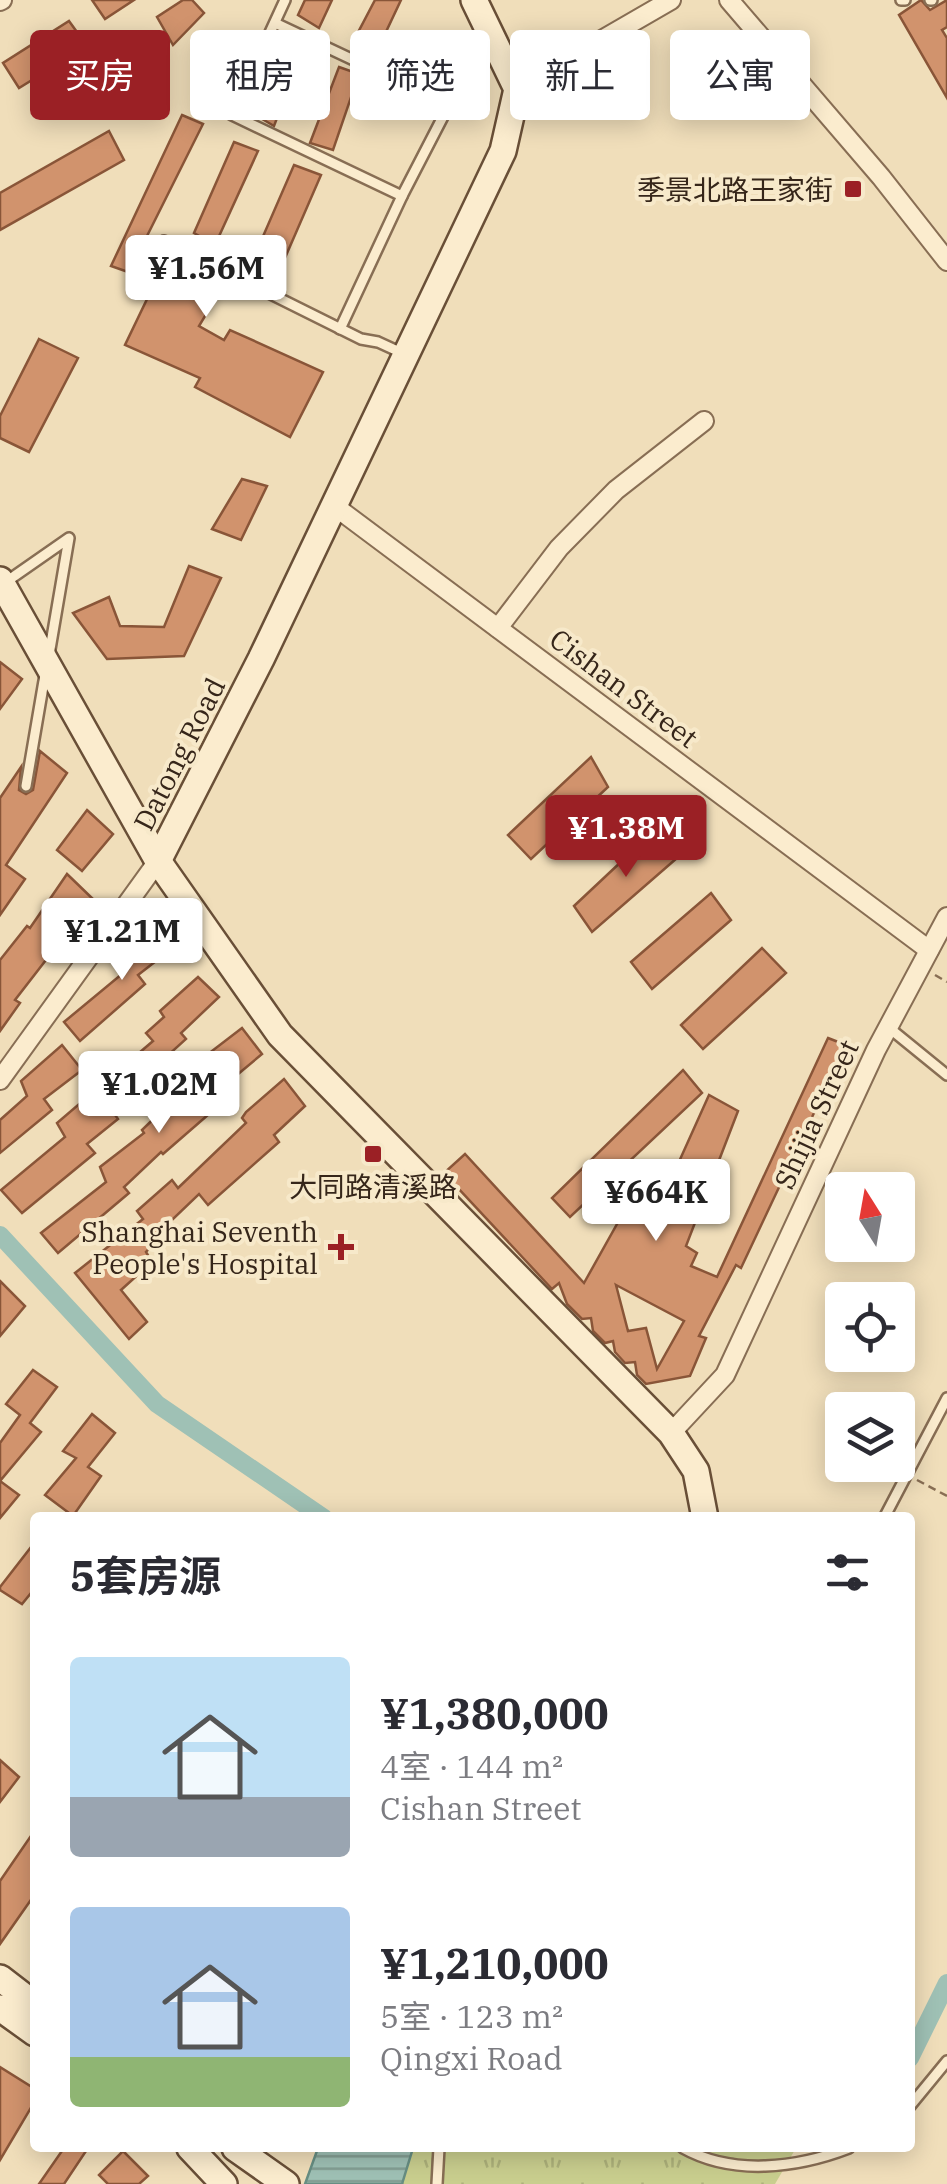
<!DOCTYPE html>
<html lang="zh">
<meta charset="utf-8">
<style>
:root{--surface:#fff;--page:#f2f2f3;--text:#2b2b33;--muted:#7c7c81;--accent:#9b2025}
body{margin:0;font-family:"IBM Plex Serif","Noto Sans SC",serif;background:var(--page);color:var(--text);height:100vh;display:flex;flex-direction:column;font-size:38px;white-space:nowrap}
*{box-sizing:border-box;margin:0}
p{font-size:32px;color:var(--muted)}
.icon{flex:none;width:55px;height:55px;fill:none;stroke:currentColor;stroke-width:2;stroke-linecap:round;stroke-linejoin:round}
.map{position:relative;flex:1;overflow:hidden}
.drawer{position:absolute;left:30px;top:1512px;width:885px;height:640px;display:flex;flex-direction:column;background:var(--surface);border-radius:10px;box-shadow:0 5px 25px #0003}
.drawer>*{flex:none}
.banner{position:absolute;left:30px;top:30px;width:888px;height:90px;display:flex;gap:20px}
.needle{width:65px;rotate:349deg}
.controls{position:absolute;left:825px;top:1172px;display:grid;gap:20px}
.controls a{display:grid;place-items:center;width:90px;height:90px;border-radius:10px;background:var(--surface);box-shadow:0 5px 25px #0003;font-size:50px}
.price{position:absolute;translate:-50% -85px;padding:0 22px;border-radius:10px;background:#fff;color:#222;font-size:32px;line-height:65px;filter:drop-shadow(0 2px 5px #0008)}
.price::after{content:'';position:absolute;left:50%;top:60px;width:30px;height:22px;margin-left:-15px;background:inherit;clip-path:polygon(0 0,100% 0,50% 100%)}
.price.current{background:var(--accent);color:#fff}
ul{padding:0;list-style:none}
li{display:flex;align-items:center;gap:30px;height:250px;padding:0 40px}
li span{display:grid;place-items:center;flex:none;width:280px;height:200px;border-radius:10px;color:#555}
li>.icon{margin-inline-start:auto}
span .icon{width:120px;height:120px;fill:#fffc;stroke-width:1}
li b{font-size:42px}
h2{display:flex;justify-content:space-between;align-items:center;height:120px;padding:0 40px;font-size:42px}
.chip{padding:0 35px;border-radius:10px;background:var(--surface);box-shadow:0 5px 25px #0003;font-size:35px;line-height:90px}
.chip.current{background:var(--accent);color:#fff}
.map>svg:first-child{display:block}
.park{fill:url(#park-tufts)}
.water{fill:url(#water-rules);stroke:#678e83;stroke-width:2.5}
.lines{fill:none;stroke-linecap:round;stroke-linejoin:round}
.canal{stroke:#9fc1b5;stroke-width:18}
.building{fill:#d1936d;stroke:#895538;stroke-width:2.5;fill-rule:evenodd}
.lane-casing{stroke:#886e54;stroke-width:14}
.street-casing{stroke:#886e54;stroke-width:22}
.secondary-casing{stroke:#694f37;stroke-width:30}
.path{stroke:#886e54;stroke-width:2.5;stroke-dasharray:8 5;stroke-linecap:butt}
.lane{stroke:#fbecce;stroke-width:9}
.street{stroke:#fbecce;stroke-width:18}
.secondary{stroke:#fbecce;stroke-width:25}
.poi-dot{fill:#9b2025;stroke:#f7e9ca;stroke-width:4}
.labels{text-anchor:middle;dominant-baseline:central;stroke-width:8;stroke-linejoin:round;paint-order:stroke}
.poi-label{font-size:28px;fill:#36261a;stroke:#f7e9ca;text-anchor:end}
.street-label{font-size:28px;fill:#36261a;stroke:#f7e9ca}
</style>
<div class="map">
<svg width="947" height="2184" viewBox="0 0 947 2184">
<defs>
<pattern id="park-tufts" width="24" height="20" patternUnits="userSpaceOnUse" patternTransform="scale(2.5)"><rect width="24" height="20" fill="#c9ce8e"/><path d="M3 7l-1-3M5 7V3M7 7l1-3M15 17l-1-3M17 17v-4M19 17l1-3" fill="none" stroke="#adb17a"/></pattern>
<pattern id="water-rules" width="6" height="5" patternUnits="userSpaceOnUse" patternTransform="scale(2.5)"><rect width="6" height="5" fill="#9fc1b5"/><path d="M0 2.5h6" fill="none" stroke="#829d92"/></pattern>
</defs>
<rect width="100%" height="100%" fill="#f0deba"/>
<polygon class="park" points="376,2148 796,2148 775,2184 367,2184"/>
<polygon class="water" points="318,2148 413,2148 402,2184 305,2184"/>
<g class="lines">
<g class="canal">
<polyline points="0,1235 157,1404 324,1518"/>
<polyline points="910,2058 947,1983"/>
</g>
</g>
<g class="building">
<polygon points="92,0 134,0 105,19"/>
<polygon points="183,0 192,0 204,13 173,45 157,17"/>
<polygon points="305,0 332,0 319,28 298,15"/>
<polygon points="375,0 401,0 376,53 353,42"/>
<polygon points="921,0 930,10 947,0 947,27 942,30 947,38 947,98 899,15"/>
<polygon points="69,21 87,46 19,88 3,63"/>
<polygon points="432,33 451,42 432,80 414,72"/>
<polygon points="286,39 304,47 274,126 254,114"/>
<polygon points="339,67 359,74 333,150 310,143"/>
<polygon points="182,115 203,124 136,258 164,261 220,291 199,326 224,340 230,330 323,372 290,437 195,387 200,378 125,345 148,297 142,294 148,279 111,266"/>
<polygon points="109,131 124,160 0,230 0,193"/>
<polygon points="234,142 258,151 215,245 194,233"/>
<polygon points="294,165 321,175 278,274 251,264"/>
<polygon points="39,339 78,358 29,452 0,438 0,416"/>
<polygon points="242,479 267,486 241,540 212,529"/>
<polygon points="189,566 221,578 184,656 107,659 73,613 109,597 120,626 164,627"/>
<polygon points="0,662 22,679 0,709"/>
<polygon points="40,751 67,773 6,865 25,879 0,915 0,798 21,767 19,790 26,794 33,790"/>
<polygon points="591,757 608,787 531,859 508,835"/>
<polygon points="87,810 113,834 82,871 57,850"/>
<polygon points="656,829 677,858 592,932 574,906"/>
<polygon points="67,874 95,901 67,943 63,938 15,1000 20,1003 0,1031 0,960 27,926 30,928"/>
<polygon points="711,893 731,920 652,989 631,962"/>
<polygon points="164,925 178,944 138,975 145,984 80,1041 64,1022 128,969 120,957"/>
<polygon points="762,948 786,973 703,1049 681,1025"/>
<polygon points="198,977 219,997 181,1033 186,1039 110,1108 118,1119 87,1144 95,1153 22,1213 1,1190 65,1137 57,1123 153,1041 146,1033 164,1017 160,1011"/>
<polygon points="242,1028 262,1054 225,1085 232,1094 163,1154 161,1152 124,1187 129,1193 58,1253 41,1233 106,1182 100,1167 144,1133 142,1130 203,1071 195,1064"/>
<path d="M828 1038 846 1045 741 1268 736 1265 699 1336 706 1338 690 1376 646 1384 637 1375 635 1362 625 1363 615 1352 613 1341 605 1343 593 1331 591 1318 582 1319 567 1304 559 1283 552 1289 444 1173 465 1154 584 1283 626 1208 651 1224 709 1095 738 1111 686 1246 697 1253 691 1266 717 1277ZM616 1285 684 1321 657 1369 646 1328 628 1331Z"/>
<polygon points="62,1045 82,1070 44,1099 52,1110 0,1153 0,1120 27,1096 21,1081"/>
<polygon points="683,1070 702,1093 570,1217 552,1198"/>
<polygon points="284,1079 305,1106 274,1135 279,1142 208,1205 199,1194 152,1239 155,1242 146,1252 152,1262 121,1290 147,1322 129,1339 75,1273 143,1219 137,1211 172,1180 178,1188 246,1123 242,1118 246,1112"/>
<polygon points="0,1281 25,1306 0,1336"/>
<polygon points="33,1370 57,1387 30,1423 41,1432 0,1481 0,1443 20,1415 6,1404"/>
<polygon points="92,1414 115,1433 88,1467 101,1476 73,1516 45,1495 76,1458 63,1451"/>
<polygon points="0,1481 19,1495 0,1518"/>
<polygon points="35,1542 35,1588 22,1604 0,1590 0,1587"/>
<polygon points="0,1760 19,1777 0,1802"/>
<polygon points="35,1830 35,1894 0,1944 0,1881"/>
<polygon points="0,2067 35,2089 35,2101 0,2160"/>
<polygon points="64,2148 88,2148 64,2184 39,2184"/>
<polygon points="123,2151 148,2176 139,2184 108,2184 99,2175"/>
</g>
<g class="lines">
<defs>
<g id="lane">
<polyline points="285,0 232,115 402,196 340,329"/>
<polyline points="901,0 905,0"/>
<polyline points="930,0 932,0"/>
<polyline points="275,23 449,105 402,196"/>
<polyline points="164,241 361,339 378,342 402,353"/>
<polyline points="3,584 69,538 49,655"/>
<polyline points="26,786 45,675"/>
<polyline points="888,1027 947,1075"/>
<polyline points="884,1518 947,1398"/>
<polyline points="910,2106 947,2061"/>
<path d="M683 2148C733 2176 797 2168 849 2148"/>
<polyline points="437,2184 439,2148"/>
</g>
<g id="street">
<polyline points="729,0 881,177 947,261"/>
<polyline points="0,1 2,0"/>
<polyline points="517,89 671,0"/>
<polyline points="333,505 929,950"/>
<polyline points="498,628 559,548 616,490 704,421"/>
<polyline points="0,1080 158,861"/>
<polyline points="671,1433 725,1375 876,1050 947,917"/>
</g>
<g id="secondary">
<polyline points="0,580 158,861 280,1035 671,1433 696,1471 705,1518"/>
<polyline points="158,861 261,659 503,151 517,89 474,0"/>
<polyline points="0,1978 35,2005"/>
<polyline points="0,2008 35,2033"/>
<polyline points="190,2148 224,2184"/>
<polyline points="235,2148 286,2184"/>
</g>
</defs>
<use href="#lane" class="lane-casing"/>
<use href="#street" class="street-casing"/>
<use href="#secondary" class="secondary-casing"/>
<g class="path">
<polyline points="935,975 947,982"/>
<polyline points="917,1480 947,1496"/>
</g>
<use href="#lane" class="lane"/>
<use href="#street" class="street"/>
<use href="#secondary" class="secondary"/>
</g>
<g class="poi-dot">
<rect x="843" y="179" width="20" height="20" rx="5"/>
<rect x="363" y="1144" width="20" height="20" rx="5"/>
<path d="M336 1232h10v10h10v10h-10v10h-10v-10h-10v-10h10z"/>
</g>
<g class="labels">
<g class="poi-label">
<text x="833" y="189">季景北路王家街</text>
<text x="373" y="1186" text-anchor="middle">大同路清溪路</text>
<text x="318" y="1231">Shanghai Seventh<tspan x="318" dy="32">People's Hospital</tspan></text>
</g>
<g class="street-label">
<text transform="translate(624 688) rotate(37)">Cishan Street</text>
<text transform="translate(179 754) rotate(-63)">Datong Road</text>
<text transform="translate(816 1114) rotate(-65)">Shijia Street</text>
</g>
</g>
</svg>
<div class="controls">
<a><svg class="needle" viewBox="-14 -14 28 28"><path d="M0-13l5 13h-10z" fill="#e53935"/><path d="M0 13l5-13h-10z" fill="#7c7c81"/></svg></a>
<a><svg class="icon" aria-label="locate" viewBox="0 0 24 24"><circle cx="12" cy="12" r="6"/><path d="M12 2v4M12 18v4M2 12h4M18 12h4"/></svg></a>
<a><svg class="icon" aria-label="layers" viewBox="0 0 24 24"><path d="M12 4l9 5-9 5-9-5zM3 14l9 5 9-5"/></svg></a>
</div>
<b class="price" style="left:206px;top:320px">¥1.56M</b>
<b class="price current" style="left:626px;top:880px">¥1.38M</b>
<b class="price" style="left:122px;top:983px">¥1.21M</b>
<b class="price" style="left:159px;top:1136px">¥1.02M</b>
<b class="price" style="left:656px;top:1244px">¥664K</b>
<div class="banner">
<a class="chip current">买房</a>
<a class="chip">租房</a>
<a class="chip">筛选</a>
<a class="chip">新上</a>
<a class="chip">公寓</a>
</div>
<section class="drawer">
<h2>5套房源<svg class="icon" aria-label="filters" viewBox="0 0 24 24"><path d="M4 7h16M4 17h16"/><circle cx="9" cy="7" r="2"/><circle cx="15" cy="17" r="2"/></svg></h2>
<ul>
<li><span style="background:linear-gradient(#bfe0f5 70%,#9aa5b1 0)"><svg class="icon" aria-label="home" viewBox="0 0 24 24"><path d="M3 11l9-7 9 7M6 9v11h12V9"/></svg></span><div><b>¥1,380,000</b><p>4室 · 144 m²</p><p>Cishan Street</p></div></li>
<li><span style="background:linear-gradient(#a9c7e8 75%,#8fb573 0)"><svg class="icon" aria-label="home" viewBox="0 0 24 24"><path d="M3 11l9-7 9 7M6 9v11h12V9"/></svg></span><div><b>¥1,210,000</b><p>5室 · 123 m²</p><p>Qingxi Road</p></div></li>
</ul>
</section>
</div>
